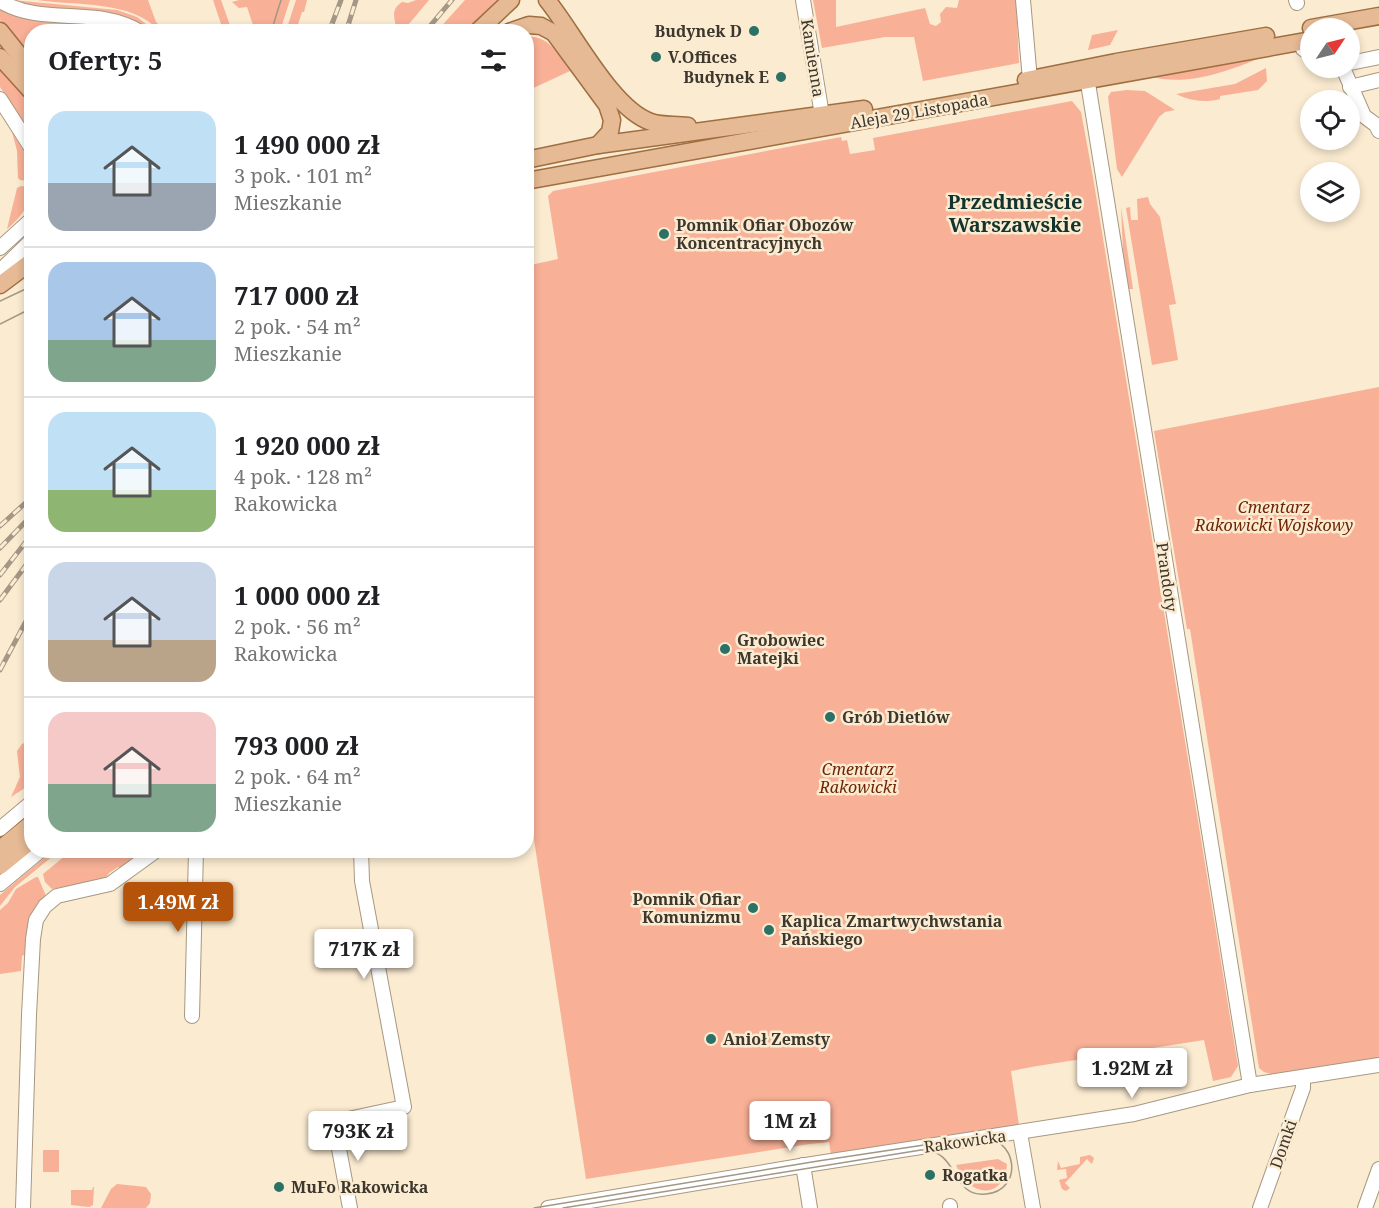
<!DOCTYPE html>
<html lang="pl">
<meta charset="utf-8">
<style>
:root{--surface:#fff;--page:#f2f2f2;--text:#202124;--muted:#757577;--line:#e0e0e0;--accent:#b45309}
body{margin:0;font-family:"Noto Serif",serif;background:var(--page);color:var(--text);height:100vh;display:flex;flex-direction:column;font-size:22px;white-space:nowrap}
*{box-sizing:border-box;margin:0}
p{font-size:20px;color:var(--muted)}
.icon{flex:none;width:33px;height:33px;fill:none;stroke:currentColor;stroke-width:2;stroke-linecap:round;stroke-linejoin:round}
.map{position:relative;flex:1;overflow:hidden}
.panel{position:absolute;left:24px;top:24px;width:510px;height:834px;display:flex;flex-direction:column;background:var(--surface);border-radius:24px;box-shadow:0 3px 9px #0003}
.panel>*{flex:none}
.needle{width:39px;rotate:55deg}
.buttons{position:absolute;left:1300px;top:18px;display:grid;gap:12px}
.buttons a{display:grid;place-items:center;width:60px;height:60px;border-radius:50%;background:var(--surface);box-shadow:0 3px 9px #0003;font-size:30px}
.price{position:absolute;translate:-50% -51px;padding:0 14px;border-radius:6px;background:#fff;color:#222;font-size:20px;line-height:39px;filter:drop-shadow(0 2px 3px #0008)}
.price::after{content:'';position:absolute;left:50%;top:36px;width:18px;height:14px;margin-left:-9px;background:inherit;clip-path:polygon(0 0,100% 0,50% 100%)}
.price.selected{background:var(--accent);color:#fff}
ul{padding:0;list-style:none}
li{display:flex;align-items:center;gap:18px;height:150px;padding:0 24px}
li+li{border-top:2px solid var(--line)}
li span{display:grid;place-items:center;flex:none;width:168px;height:120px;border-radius:18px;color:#555}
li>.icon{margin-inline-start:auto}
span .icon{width:72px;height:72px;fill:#fffc;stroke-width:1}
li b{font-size:26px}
h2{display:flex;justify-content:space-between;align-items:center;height:72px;padding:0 24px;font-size:26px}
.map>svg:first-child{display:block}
.green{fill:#f8b097}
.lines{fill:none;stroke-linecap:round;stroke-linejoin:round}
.minor-casing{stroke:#a79880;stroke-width:16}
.major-casing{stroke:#9f6e41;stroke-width:19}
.minor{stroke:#fff;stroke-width:14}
.major{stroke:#e5ba94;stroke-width:16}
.tram{stroke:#a39785;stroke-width:1.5}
.rail-casing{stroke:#a39785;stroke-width:5}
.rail{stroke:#fbebd1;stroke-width:3;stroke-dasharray:9;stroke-linecap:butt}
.poi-dot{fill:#2b7166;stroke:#fbebd1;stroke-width:2}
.labels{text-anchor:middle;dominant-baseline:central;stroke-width:5;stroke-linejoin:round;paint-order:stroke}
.poi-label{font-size:16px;font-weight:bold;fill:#3d372d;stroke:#fbebd1;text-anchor:start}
.street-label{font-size:16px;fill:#3d372d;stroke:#fbebd1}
.park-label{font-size:16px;font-style:italic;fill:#6f2404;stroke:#fbebd1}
.quarter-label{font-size:20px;font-weight:bold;fill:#13342e;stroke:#fbebd1}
</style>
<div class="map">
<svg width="1379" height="1208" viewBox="0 0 1379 1208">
<rect width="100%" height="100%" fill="#fbebd1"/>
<g class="green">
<path d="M12 0 117 10 137 17 155 31C145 31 129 18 117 15 82 7 46 13 12 0Z"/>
<path d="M37 0H148L156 22 165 31H159C133 0 76 6 37 0Z"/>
<polygon points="213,0 221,0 232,31 200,31 221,24"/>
<polygon points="239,0 290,0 280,31 255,31 247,7 239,8 232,2"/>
<polygon points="296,0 307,0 304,12 302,12 296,31 286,31"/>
<path d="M416 0H429L403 31H396C396 17 389 11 402 2L408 3Z"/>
<polygon points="465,0 502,0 468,31 436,32"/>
<polygon points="813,0 836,0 836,27 925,8 930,24 936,26 941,22 940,14 946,7 957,8 959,0 1016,0 1019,63 923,81 914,37 885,37 822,48"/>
<path d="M0 8C39 28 85 19 126 31L32 32 31 62 0 20Z"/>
<polygon points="1118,30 1110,45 1088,50 1092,35"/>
<path d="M527 37C549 35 558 55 570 71L527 91Z"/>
<path d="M1269 54C1235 69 1187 88 1149 76Z"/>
<polygon points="0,67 31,100 31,133 0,87"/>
<path d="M1266 68 1267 81 1258 90 1220 96V99C1205 103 1190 101 1176 94L1235 84Z"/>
<polygon points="1127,90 1145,91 1175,110 1165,112 1159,117 1122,177 1117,169 1108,97 1111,92"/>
<polygon points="1072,101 1081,112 1093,177 1238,1066 1231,1077 1213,1081 1204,1040 1037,1066 1011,1071 1019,1125 831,1155 829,1142 810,1144 586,1179 527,794 526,266 558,259 548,196 553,191 841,137 842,141 847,140 850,154 875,150 873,138"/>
<polygon points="12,132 30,161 31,181 20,180 18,178 17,151"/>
<path d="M21 186 31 187C32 204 20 218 7 229L17 188Z"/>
<polygon points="1148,197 1150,204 1160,217 1176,304 1169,305 1178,360 1152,365 1126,208 1130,207 1131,220 1138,220 1137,199"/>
<polygon points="1121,207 1133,289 1128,289 1124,272"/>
<polygon points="1379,387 1379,1058 1275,1075 1264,1072 1259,1068 1190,629 1187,629 1154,431"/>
<polygon points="31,740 31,784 11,797 20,777 17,751 22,744"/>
<polygon points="54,850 59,851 15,887 0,906 0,895"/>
<polygon points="71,851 148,851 122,868 118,867 109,873 105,879 52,889 45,882 43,874"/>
<path d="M36 877H38L46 896C27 913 26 930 26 954L22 956 21 971 0 974V910L8 903 16 889Z"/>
<rect x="43" y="1150" width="16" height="22"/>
<polygon points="1090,1155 1094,1158 1092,1164 1087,1159 1065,1183 1070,1188 1066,1191 1062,1189 1059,1180 1067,1178 1066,1169 1057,1170 1058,1161 1061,1168 1080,1164 1080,1157"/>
<path d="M998 1159 1007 1164C1004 1201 968 1197 956 1165Z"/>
<polygon points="117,1184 146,1187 151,1194 150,1203 146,1208 101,1208 111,1189"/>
<polygon points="93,1187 94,1187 93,1205 89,1207 71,1205 71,1190 92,1190"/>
</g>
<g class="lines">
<defs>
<g id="minor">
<polyline points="803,0 822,115"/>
<polyline points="1023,0 1030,80"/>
<polyline points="1296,0 1297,3"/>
<path d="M0 1C43 27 97 5 140 32"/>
<polyline points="1303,49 1311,54"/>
<polyline points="1350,63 1379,57"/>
<polyline points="1343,68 1364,116 1376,125 1379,131"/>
<polyline points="1086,71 1250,1085"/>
<polyline points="1350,87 1379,80"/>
<polyline points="0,99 32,149"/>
<polyline points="0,248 32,219"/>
<polyline points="0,271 32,240"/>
<polyline points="0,829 32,802"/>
<polyline points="0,884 41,850"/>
<polyline points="192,1016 196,850"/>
<polyline points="1020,1133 1033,1208"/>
<polyline points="803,1165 810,1208"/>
<polyline points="950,1206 950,1208"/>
<polyline points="23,1208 29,1015 33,939 36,920 45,906 57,896 110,884 157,850"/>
<polyline points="350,1208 334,1122 404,1107 362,881 361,850"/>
<polyline points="548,1208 812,1164 1134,1114 1250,1085 1379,1065"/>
<polyline points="1260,1208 1303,1088 1303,1078"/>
<polyline points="1365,1208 1379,1169"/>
</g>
<g id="major">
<path d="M547 0C574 33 612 109 651 122 663 126 675 124 688 126"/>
<polyline points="1311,28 1379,16"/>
<polyline points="0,31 32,71"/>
<polyline points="477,32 511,0"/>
<polyline points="509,32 529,25 541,26 554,33 607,105 612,120 610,132 598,145"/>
<polyline points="0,57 32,92"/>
<polyline points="1026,80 1116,62 1266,36"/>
<polyline points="526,160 598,145 864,109"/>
<polyline points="526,181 1311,40"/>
<polyline points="0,285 32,261"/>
<polyline points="0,849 32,823"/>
<polyline points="0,866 32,840"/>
</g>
</defs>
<use href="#minor" class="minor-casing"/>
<use href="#major" class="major-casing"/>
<use href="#minor" class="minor"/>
<use href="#major" class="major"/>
<g class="tram">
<polyline points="271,32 281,0"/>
<polyline points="0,301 32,286"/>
<polyline points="0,324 32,308"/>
<path d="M534 1208 818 1161 977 1137C1019 1135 1024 1191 986 1194 950 1198 960 1149 921 1150L563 1208"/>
</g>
<defs>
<g id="rail">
<polyline points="329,32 341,0"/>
<polyline points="346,32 356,0"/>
<polyline points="425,32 452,0"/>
<polyline points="0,526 32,497"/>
<polyline points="0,548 32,515"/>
<polyline points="0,575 32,534"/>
<polyline points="0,600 32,557"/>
<polyline points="0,670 32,610"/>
</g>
</defs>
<use href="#rail" class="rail-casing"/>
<use href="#rail" class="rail"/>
</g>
<g class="poi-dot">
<circle cx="754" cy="31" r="6"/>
<circle cx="656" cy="57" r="6"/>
<circle cx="781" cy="77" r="6"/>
<circle cx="664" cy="234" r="6"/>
<circle cx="725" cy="649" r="6"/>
<circle cx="830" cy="717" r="6"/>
<circle cx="753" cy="908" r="6"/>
<circle cx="769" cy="930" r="6"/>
<circle cx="711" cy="1039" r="6"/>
<circle cx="930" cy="1175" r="6"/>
<circle cx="279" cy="1187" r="6"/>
</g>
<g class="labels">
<g class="poi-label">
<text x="742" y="31" text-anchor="end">Budynek D</text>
<text x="668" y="57">V.Offices</text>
<text x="769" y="77" text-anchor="end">Budynek E</text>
<text x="676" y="225">Pomnik Ofiar Obozów<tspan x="676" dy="18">Koncentracyjnych</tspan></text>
<text x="737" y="640">Grobowiec<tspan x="737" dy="18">Matejki</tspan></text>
<text x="842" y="717">Grób Dietlów</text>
<text x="741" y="899" text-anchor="end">Pomnik Ofiar<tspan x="741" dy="18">Komunizmu</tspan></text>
<text x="781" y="921">Kaplica Zmartwychwstania<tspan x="781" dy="18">Pańskiego</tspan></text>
<text x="723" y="1039">Anioł Zemsty</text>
<text x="942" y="1175">Rogatka</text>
<text x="291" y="1187">MuFo Rakowicka</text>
</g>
<g class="street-label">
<text transform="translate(813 58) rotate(81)">Kamienna</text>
<text transform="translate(919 111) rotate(-10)">Aleja 29 Listopada</text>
<text transform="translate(1167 577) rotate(82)">Prandoty</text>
<text transform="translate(965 1141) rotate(-8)">Rakowicka</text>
<text transform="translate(1283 1144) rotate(-71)">Domki</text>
</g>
<g class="park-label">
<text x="1274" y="507">Cmentarz<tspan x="1274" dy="18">Rakowicki Wojskowy</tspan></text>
<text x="858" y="769">Cmentarz<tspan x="858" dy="18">Rakowicki</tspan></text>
</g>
<g class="quarter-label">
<text x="1015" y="201">Przedmieście<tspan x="1015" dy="23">Warszawskie</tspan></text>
</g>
</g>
</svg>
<div class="buttons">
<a><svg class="needle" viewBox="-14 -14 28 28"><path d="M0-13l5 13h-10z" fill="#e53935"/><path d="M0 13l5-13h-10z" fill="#757577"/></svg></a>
<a><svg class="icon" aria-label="locate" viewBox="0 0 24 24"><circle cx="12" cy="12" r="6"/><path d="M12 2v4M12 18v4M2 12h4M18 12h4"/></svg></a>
<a><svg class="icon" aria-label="layers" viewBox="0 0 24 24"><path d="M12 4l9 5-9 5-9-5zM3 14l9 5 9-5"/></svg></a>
</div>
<b class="price selected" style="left:178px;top:933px">1.49M zł</b>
<b class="price" style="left:364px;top:980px">717K zł</b>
<b class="price" style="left:1132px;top:1099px">1.92M zł</b>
<b class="price" style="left:790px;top:1152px">1M zł</b>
<b class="price" style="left:358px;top:1162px">793K zł</b>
<section class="panel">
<h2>Oferty: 5<svg class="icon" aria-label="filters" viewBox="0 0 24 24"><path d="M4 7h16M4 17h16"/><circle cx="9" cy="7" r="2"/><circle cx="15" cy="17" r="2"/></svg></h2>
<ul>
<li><span style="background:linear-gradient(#bfe0f5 60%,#9aa5b1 0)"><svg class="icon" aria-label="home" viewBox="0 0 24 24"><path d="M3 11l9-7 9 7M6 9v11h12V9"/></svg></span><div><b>1 490 000 zł</b><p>3 pok. · 101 m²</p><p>Mieszkanie</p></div></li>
<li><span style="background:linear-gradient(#a9c7e8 65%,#7fa58c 0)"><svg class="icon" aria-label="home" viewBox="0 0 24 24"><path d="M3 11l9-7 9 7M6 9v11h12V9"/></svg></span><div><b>717 000 zł</b><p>2 pok. · 54 m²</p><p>Mieszkanie</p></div></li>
<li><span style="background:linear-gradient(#bfe0f5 65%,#8fb573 0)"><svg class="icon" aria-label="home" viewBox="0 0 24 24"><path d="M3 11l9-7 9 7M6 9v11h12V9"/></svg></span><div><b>1 920 000 zł</b><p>4 pok. · 128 m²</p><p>Rakowicka</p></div></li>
<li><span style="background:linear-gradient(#c9d6e8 65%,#b9a48a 0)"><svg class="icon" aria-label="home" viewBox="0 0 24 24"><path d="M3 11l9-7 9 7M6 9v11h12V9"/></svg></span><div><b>1 000 000 zł</b><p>2 pok. · 56 m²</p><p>Rakowicka</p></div></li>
<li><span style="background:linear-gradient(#f6c9c9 60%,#7fa58c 0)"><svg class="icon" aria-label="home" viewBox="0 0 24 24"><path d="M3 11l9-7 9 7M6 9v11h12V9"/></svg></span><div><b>793 000 zł</b><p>2 pok. · 64 m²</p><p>Mieszkanie</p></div></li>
</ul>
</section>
</div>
